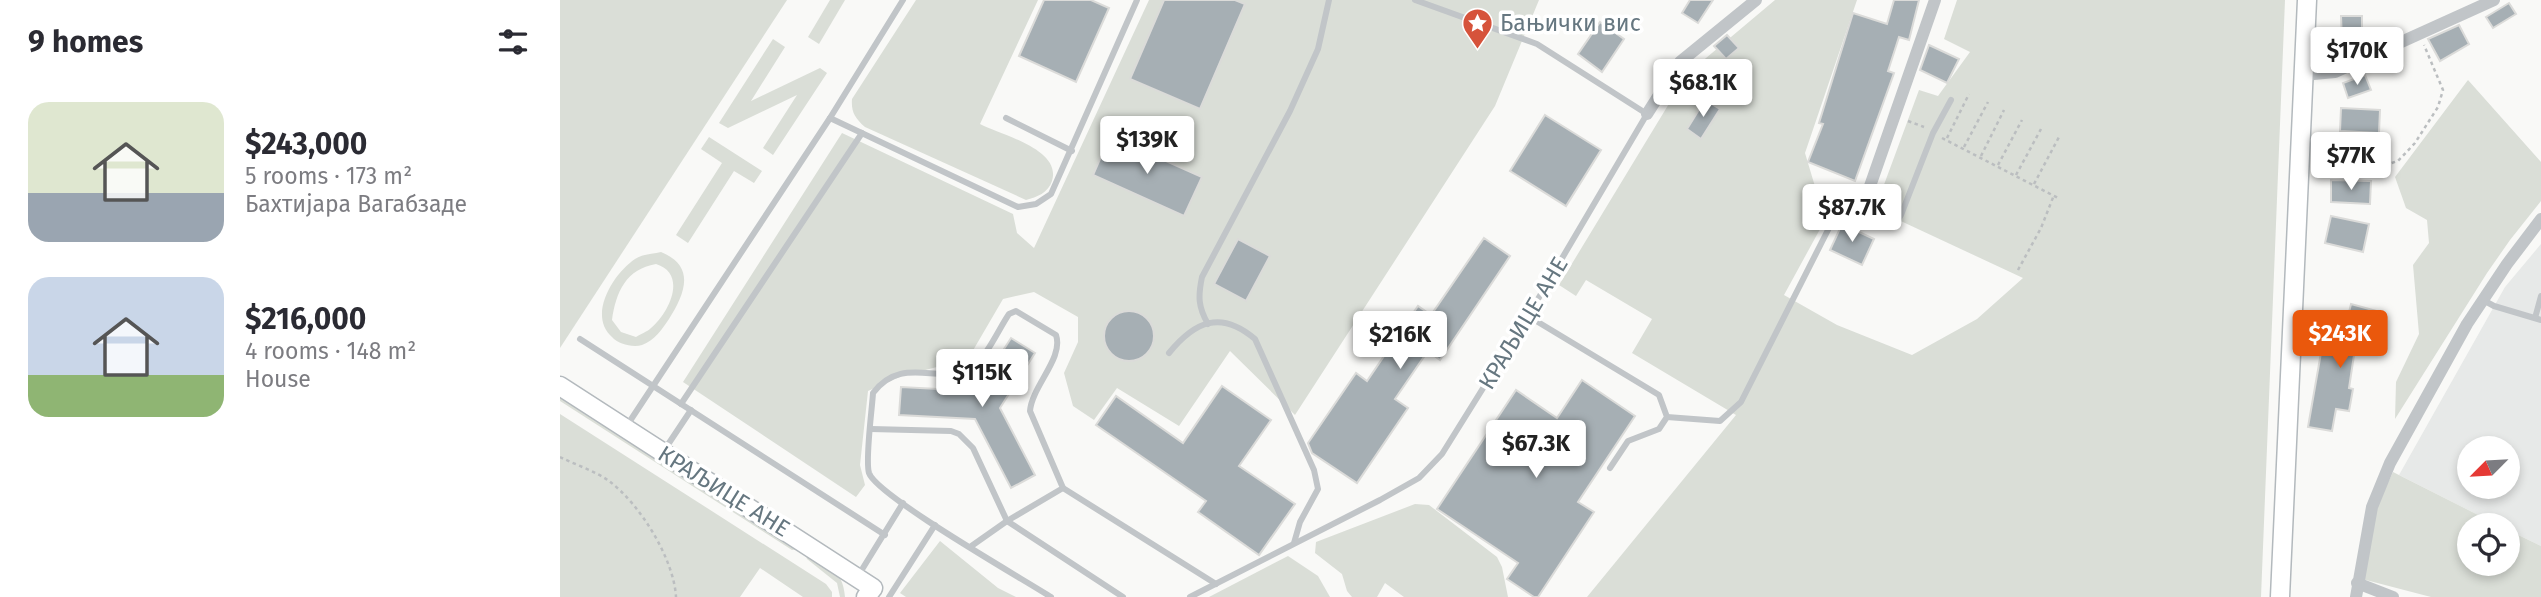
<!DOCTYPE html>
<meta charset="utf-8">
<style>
:root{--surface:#fff;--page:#f7f7f7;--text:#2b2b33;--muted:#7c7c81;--accent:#ea580c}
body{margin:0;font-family:"Fira Sans",sans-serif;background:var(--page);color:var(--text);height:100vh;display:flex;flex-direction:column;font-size:26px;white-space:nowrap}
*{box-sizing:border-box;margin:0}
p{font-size:23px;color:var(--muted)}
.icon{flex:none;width:38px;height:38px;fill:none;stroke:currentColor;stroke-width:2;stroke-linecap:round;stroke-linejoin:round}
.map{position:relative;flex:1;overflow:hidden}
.sheet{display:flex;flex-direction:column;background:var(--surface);width:560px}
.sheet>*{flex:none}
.needle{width:46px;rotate:246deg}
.controls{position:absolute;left:1897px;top:436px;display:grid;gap:14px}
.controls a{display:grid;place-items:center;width:63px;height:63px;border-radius:50%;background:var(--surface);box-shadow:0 4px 10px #0003;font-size:35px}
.price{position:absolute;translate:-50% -60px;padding:0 16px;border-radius:7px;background:#fff;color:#222;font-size:23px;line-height:46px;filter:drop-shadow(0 2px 4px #0008)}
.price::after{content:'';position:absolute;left:50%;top:42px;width:21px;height:16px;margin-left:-10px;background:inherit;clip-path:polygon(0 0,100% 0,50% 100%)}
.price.on{background:var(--accent);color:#fff}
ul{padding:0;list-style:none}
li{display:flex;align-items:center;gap:21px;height:175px;padding:0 28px}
li span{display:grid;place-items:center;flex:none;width:196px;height:140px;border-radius:21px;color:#555}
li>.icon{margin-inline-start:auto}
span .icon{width:84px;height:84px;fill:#fffc;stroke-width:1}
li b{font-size:30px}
h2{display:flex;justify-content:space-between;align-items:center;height:84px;padding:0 28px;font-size:30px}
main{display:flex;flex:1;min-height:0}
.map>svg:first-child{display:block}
.built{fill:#e7e9e8;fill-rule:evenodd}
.green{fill:#daded7;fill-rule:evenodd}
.building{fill:#a6afb4;stroke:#dbdbd9;stroke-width:2}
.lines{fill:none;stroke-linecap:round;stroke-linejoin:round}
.secondary-casing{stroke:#b3b9bd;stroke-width:21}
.path{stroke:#bbbec0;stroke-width:2.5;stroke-dasharray:3.5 3.5;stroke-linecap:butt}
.lane{stroke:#c1c5c8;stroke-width:6}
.street{stroke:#c1c5c8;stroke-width:12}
.secondary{stroke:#fff;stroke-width:18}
.labels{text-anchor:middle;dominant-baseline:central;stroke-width:7;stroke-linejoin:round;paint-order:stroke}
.poi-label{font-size:23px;fill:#667780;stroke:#fff;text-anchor:start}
.street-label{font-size:23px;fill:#667780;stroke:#fff}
</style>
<main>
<section class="sheet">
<h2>9 homes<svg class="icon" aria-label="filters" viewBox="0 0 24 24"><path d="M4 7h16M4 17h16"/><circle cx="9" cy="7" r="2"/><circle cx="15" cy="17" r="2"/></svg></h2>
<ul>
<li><span style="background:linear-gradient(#dfe7d0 65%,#9aa5b1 0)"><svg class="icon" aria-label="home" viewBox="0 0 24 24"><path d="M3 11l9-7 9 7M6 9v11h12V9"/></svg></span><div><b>$243,000</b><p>5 rooms · 173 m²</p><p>Бахтијара Вагабзаде</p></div></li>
<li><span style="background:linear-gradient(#c9d6e8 70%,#8fb573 0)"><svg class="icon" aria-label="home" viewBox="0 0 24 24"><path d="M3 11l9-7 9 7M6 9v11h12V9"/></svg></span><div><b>$216,000</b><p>4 rooms · 148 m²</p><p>House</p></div></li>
</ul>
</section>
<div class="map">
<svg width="1981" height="597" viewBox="0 0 1981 597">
<rect width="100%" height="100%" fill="#f9f9f7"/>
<path class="built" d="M1981 244V546L1948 530V525H1938L1839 475 1945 287ZM1909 448H1948V486H1909Z"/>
<g class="green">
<polygon points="0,0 227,0 0,348"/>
<polygon points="270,0 285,0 259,44 248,37"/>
<path d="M356 0H478L420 124C441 135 502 149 492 181 488 193 477 197 466 200L305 127C295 118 291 112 292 99Z"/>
<polygon points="589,0 979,0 935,106 735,415 670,351 619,426 557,388 534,420 513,406 504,373 518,342 518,317 474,292 443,299 408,359 342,376 308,391 300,465 305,485 296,497 123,382 282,133 453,214 457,233 474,248"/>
<polygon points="1215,0 1297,0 1245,153 1265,220 1224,295 1277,325 1352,355 1417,319 1463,278 1315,209 1359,90 1378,96 1410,52 1384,39 1397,0 1725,0 1701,597 1027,597 1176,415 1072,353 1092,319 1026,280 1016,296 999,285 1127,74"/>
<polygon points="213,39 225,47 191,101 260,68 267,73 213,155 203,148 237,95 168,128 159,123"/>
<polygon points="1908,80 1981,162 1981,201 1950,240 1927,273 1835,419 1836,382 1859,334 1853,265 1869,243 1867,220 1846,208 1835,177"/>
<polygon points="149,137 202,171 194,183 174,171 128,243 116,235 162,163 141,149"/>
<path d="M101 252C136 266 125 294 109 319 103 328 94 341 82 345 73 348 58 344 52 337 27 315 54 273 75 259 82 254 93 254 101 252ZM96 264C128 274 109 313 91 328 87 332 80 334 76 337L61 332 52 320C56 292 66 269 96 264Z"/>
<polygon points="0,394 237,549 232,550 0,401"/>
<polygon points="0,414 266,584 272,592 272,597 243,597 200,568 180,597 0,597"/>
<polygon points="1833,472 1938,525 1909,525 1909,564 1948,564 1948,530 1981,546 1981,597 1871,597 1802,579 1816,508"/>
<polygon points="855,504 869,505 937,557 942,567 948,597 844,597 825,583 817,597 792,597 787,591 782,574 755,553 756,542"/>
<polygon points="380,541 438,588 456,597 346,597 340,593"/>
<path d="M245 552C267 565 283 569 285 597H280L277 583 247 559Z"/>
<polygon points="728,556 758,576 770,597 649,597"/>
</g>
<g class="building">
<polygon points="484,0 531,0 549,8 516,82 459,56"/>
<polygon points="604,0 675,0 685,4 640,109 570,79"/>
<polygon points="1130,0 1153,0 1138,23 1122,13"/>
<polygon points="1334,0 1359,0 1349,40 1339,37 1328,71 1334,73 1295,181 1248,162 1263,124 1259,123 1293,13 1327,24"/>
<polygon points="1949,3 1956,14 1933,28 1926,17"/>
<polygon points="1781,16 1802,16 1802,39 1782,40"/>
<polygon points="1040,22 1064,39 1042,72 1018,54"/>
<polygon points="1899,25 1909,44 1880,61 1868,39"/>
<polygon points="1167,35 1179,48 1166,59 1154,46"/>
<polygon points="1369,45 1399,59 1387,83 1360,70"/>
<polygon points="1805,75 1811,90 1788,98 1783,83"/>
<polygon points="1145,100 1160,109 1141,139 1127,129"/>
<polygon points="1781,108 1820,110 1819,133 1780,131"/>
<polygon points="985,115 1041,150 1006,206 950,171"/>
<polygon points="550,136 642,177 624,216 533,175"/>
<polygon points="1771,180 1811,181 1810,204 1771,202"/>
<polygon points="1771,216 1809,224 1803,252 1765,243"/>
<polygon points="1282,224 1314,239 1302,265 1270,250"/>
<polygon points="924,238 950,256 880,360 868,351 835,399 848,408 797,483 752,453 748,443 796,373 807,381 858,306 871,315"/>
<polygon points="678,239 710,256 686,301 654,284"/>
<polygon points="1791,304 1820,312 1813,339 1797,335 1789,388 1793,389 1789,411 1776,409 1772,431 1748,427 1762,347 1780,350"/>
<circle cx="569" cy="336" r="25"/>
<polygon points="451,338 475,353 440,408 475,475 451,488 415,419 339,415 341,387 417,391"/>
<polygon points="1022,380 1075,416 1018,502 1034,512 978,597 974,597 947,579 958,563 877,509 956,390 997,418"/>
<polygon points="662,386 711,420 679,466 735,504 699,555 638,512 646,501 536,425 556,396 623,443"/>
</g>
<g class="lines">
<defs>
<g id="secondary">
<polyline points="0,386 313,588 306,597"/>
<polyline points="1720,597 1747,0"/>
</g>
</defs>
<use href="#secondary" class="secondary-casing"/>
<g class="path">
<polyline points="1348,121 1364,127"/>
<polyline points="1382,138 1500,199"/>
<polyline points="1387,138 1409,94"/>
<polyline points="1404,147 1428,102"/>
<polyline points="1421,156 1444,110"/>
<polyline points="1438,165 1462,120"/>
<polyline points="1825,165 1838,161 1855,143 1878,107 1883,90 1864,45"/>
<polyline points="1456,175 1481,129"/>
<polyline points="1474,184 1499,137"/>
<polyline points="1458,270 1481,228 1494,195"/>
<path d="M0 457C16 465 35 471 49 481 80 504 114 559 116 597"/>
</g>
<g class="lane">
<polyline points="270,118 458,207 476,204 491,194 577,0"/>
<polyline points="446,118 512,151"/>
<polyline points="1923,300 1934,306 1981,320"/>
<polyline points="968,316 1099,395 1107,417 1099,429 1068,441 1050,468"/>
<polyline points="1975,318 1981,296"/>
<path d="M648 324C638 307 638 296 642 277L730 111 758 49 769 0"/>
<polyline points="20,339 325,535"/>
<path d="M609 353C635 321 661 310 695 339L754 470 758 489 740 522 734 543"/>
<polyline points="121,404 302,133"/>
<polyline points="1107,417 1160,421 1181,402 1273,220 1285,212 1302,209 1325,225 1334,225 1341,215 1373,133 1391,100"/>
<polyline points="66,427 270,118 343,0"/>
<polyline points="311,429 391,431 399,434 413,448 447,521 563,597"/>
<polyline points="103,452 131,410"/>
<polyline points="503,488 656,584"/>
<path d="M410 547 447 521 503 488 470 411C472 386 504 358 496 335L456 311 449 314C438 330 427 358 410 368 379 386 343 354 313 393 312 410 305 460 309 473 317 496 463 579 491 597"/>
<polyline points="298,576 343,503"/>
<polyline points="329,597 375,525"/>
<polyline points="630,597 820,500 859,478 882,454 968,316 1087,114 977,44 855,0"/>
</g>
<g class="street">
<polyline points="1743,75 1775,72 1934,0"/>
<polyline points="1087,114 1120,62 1196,0"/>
<polyline points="1302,209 1375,0"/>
<polyline points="1797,583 1833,597"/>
<polyline points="1796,597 1812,507 1830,463 1907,324 1947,264 1981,219"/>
</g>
<use href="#secondary" class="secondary"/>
</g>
<defs>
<symbol id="sight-pin" viewBox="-11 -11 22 30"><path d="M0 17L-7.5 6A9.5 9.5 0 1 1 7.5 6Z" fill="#d6533b" stroke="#fff"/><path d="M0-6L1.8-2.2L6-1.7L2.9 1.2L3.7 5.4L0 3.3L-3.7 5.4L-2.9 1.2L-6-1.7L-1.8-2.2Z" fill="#fff"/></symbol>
</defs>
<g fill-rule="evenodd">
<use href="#sight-pin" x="900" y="6" width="35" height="47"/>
</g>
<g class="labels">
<g class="poi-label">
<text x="940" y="23">Бањички вис</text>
</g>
<g class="street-label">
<text transform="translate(963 323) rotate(-59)">КРАЉИЦЕ АНЕ</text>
<text transform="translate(164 491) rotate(32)">КРАЉИЦЕ АНЕ</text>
</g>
</g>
</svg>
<div class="controls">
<a><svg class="needle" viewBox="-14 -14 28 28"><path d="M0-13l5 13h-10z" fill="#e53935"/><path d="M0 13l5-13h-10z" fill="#7c7c81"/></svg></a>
<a><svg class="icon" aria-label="locate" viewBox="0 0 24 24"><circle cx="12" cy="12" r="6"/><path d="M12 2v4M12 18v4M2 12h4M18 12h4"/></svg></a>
</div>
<b class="price" style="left:1797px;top:87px">$170K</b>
<b class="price" style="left:1143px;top:119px">$68.1K</b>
<b class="price" style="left:587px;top:176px">$139K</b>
<b class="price" style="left:1791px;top:192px">$77K</b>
<b class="price" style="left:1292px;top:244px">$87.7K</b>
<b class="price on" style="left:1780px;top:370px">$243K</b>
<b class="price" style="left:840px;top:371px">$216K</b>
<b class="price" style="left:422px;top:409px">$115K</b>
<b class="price" style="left:976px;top:480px">$67.3K</b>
</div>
</main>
